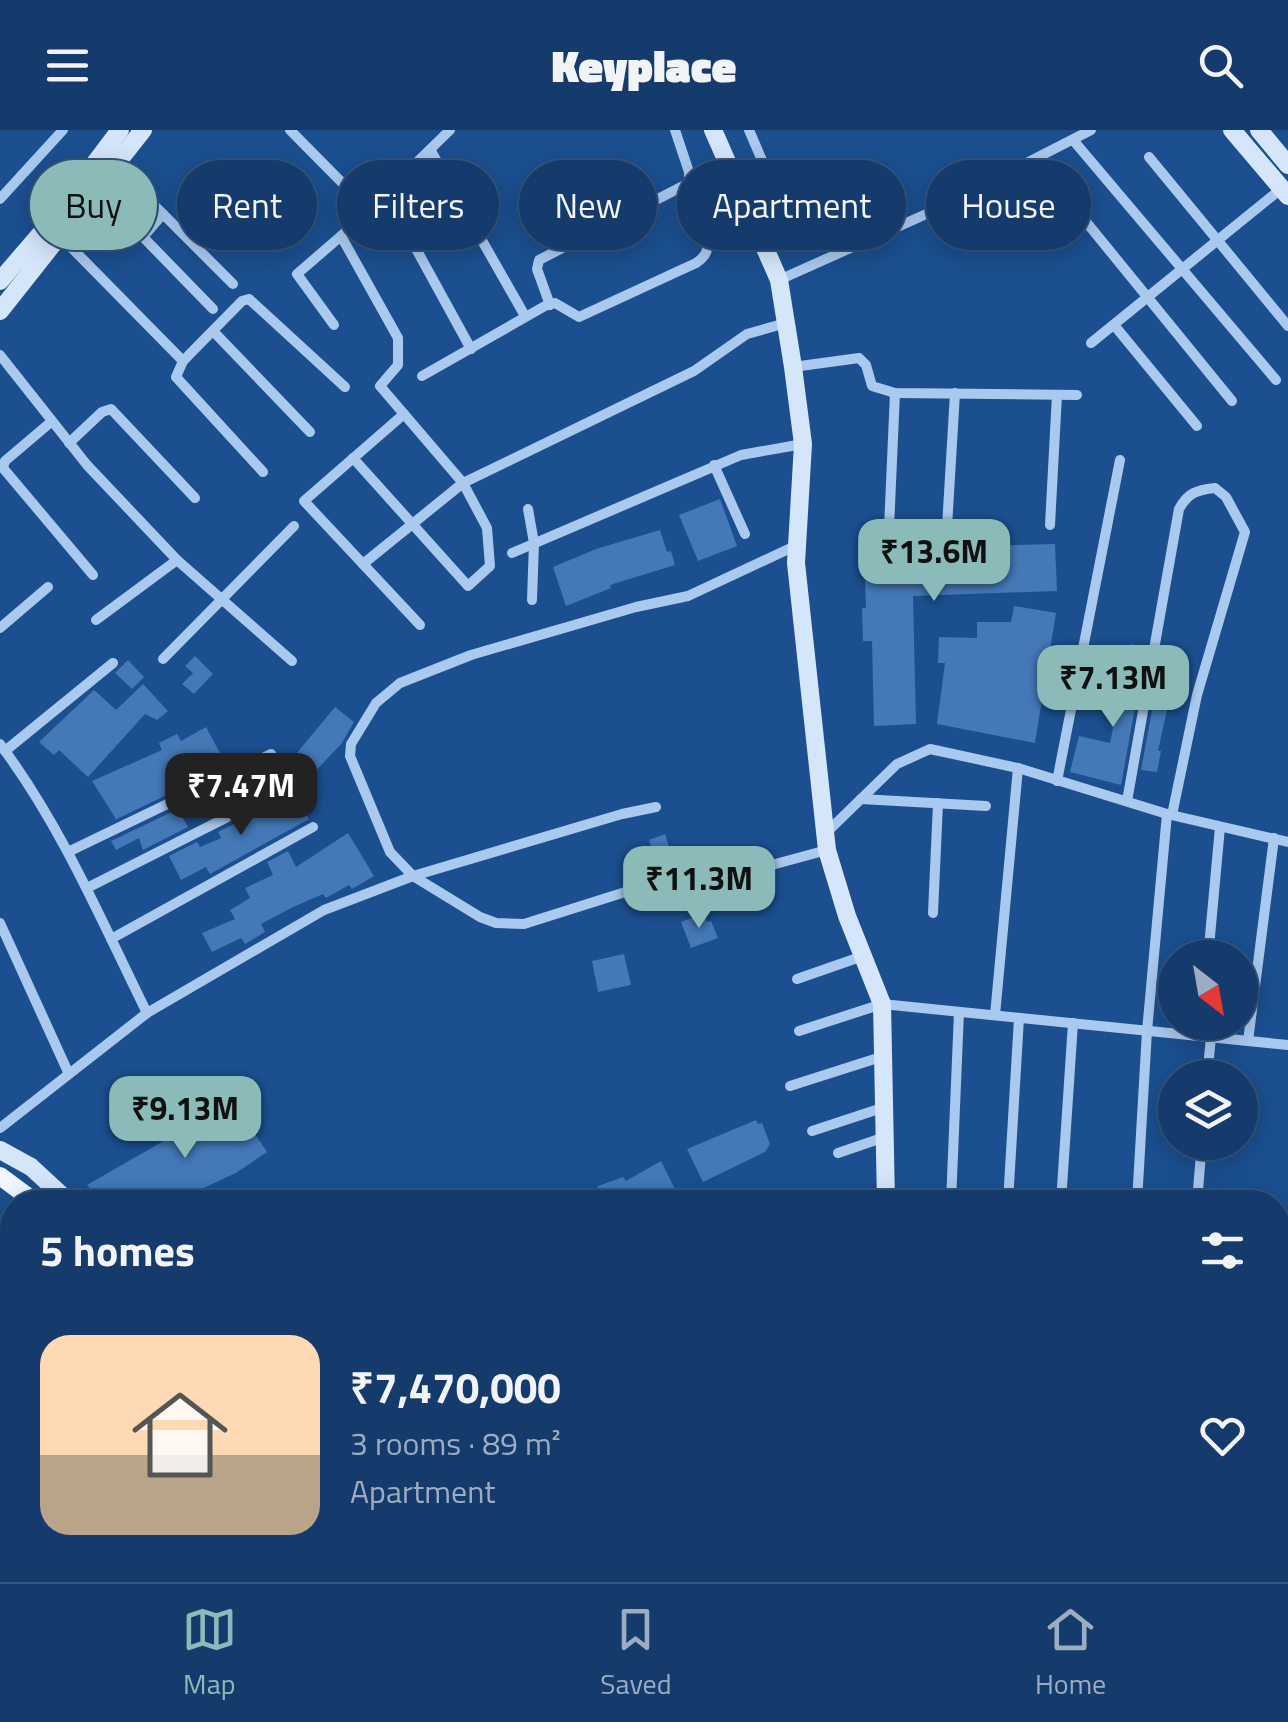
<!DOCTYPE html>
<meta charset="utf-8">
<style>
:root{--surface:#143b6b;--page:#1d4271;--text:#f1f3f6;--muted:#9dadc1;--line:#33557e;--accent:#8bbbb9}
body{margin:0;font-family:"Titillium Web",sans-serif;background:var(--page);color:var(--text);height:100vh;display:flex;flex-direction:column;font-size:38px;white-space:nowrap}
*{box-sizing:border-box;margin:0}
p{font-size:32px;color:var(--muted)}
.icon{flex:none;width:55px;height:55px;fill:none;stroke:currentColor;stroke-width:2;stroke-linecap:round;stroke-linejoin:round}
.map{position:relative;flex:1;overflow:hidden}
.details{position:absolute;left:0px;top:1060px;width:1290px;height:392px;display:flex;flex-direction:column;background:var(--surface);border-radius:40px 40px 0 0;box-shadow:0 5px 25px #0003,0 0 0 2px var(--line)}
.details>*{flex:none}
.hud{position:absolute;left:30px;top:30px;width:1230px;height:90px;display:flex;gap:20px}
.needle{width:65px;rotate:149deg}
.tools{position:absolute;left:1158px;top:810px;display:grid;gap:20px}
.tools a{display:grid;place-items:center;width:100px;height:100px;border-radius:50%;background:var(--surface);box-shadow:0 5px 25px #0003,0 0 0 2px var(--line);font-size:50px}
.price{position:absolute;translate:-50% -85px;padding:0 22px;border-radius:20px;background:var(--accent);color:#111;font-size:32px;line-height:65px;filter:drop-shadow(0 2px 5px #0008)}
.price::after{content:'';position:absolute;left:50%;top:60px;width:30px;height:22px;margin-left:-15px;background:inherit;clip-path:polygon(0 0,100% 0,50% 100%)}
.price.current{background:#222;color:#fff}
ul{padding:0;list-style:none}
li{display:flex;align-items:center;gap:30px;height:250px;padding:0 40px}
li span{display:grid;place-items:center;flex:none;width:280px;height:200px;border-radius:30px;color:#555}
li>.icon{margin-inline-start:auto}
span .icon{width:120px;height:120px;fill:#fffc;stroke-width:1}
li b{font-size:42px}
h2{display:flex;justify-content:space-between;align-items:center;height:120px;padding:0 40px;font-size:42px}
.tag{padding:0 35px;border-radius:45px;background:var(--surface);box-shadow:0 5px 25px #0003,0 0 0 2px var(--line);font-size:35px;line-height:90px}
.tag.current{background:var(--accent);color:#111}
header{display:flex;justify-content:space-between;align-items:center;height:130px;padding:0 40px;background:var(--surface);font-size:45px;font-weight:800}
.tabs{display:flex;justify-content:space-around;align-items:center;height:140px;border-top:2px solid var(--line);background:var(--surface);font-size:28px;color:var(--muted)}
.tabs a{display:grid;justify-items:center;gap:5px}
.tabs .current{color:var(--accent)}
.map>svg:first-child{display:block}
.building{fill:#4478b7}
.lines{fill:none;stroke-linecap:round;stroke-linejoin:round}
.street{stroke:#a9c9ee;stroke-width:10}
.secondary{stroke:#d6e6fa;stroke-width:18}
.primary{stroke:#f0f6ff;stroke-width:18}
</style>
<header><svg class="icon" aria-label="menu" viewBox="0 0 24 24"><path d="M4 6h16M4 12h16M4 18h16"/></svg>Keyplace<svg class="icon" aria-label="search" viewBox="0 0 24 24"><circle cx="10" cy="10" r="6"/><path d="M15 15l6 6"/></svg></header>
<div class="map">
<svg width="1288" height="1452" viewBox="0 0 1288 1452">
<rect width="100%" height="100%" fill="#1b4f8f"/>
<g class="building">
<polygon points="720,369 737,416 698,431 679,385"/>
<polygon points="660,400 667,422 671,421 675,435 610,455 611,458 566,476 553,437 596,419"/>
<polygon points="1055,414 1057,461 913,466 916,594 874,596 872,511 863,511 862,478 866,478 864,419"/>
<polygon points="1014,476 1056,483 1035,613 937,594 945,533 938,533 939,507 977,508 977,492 1011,492"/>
<polygon points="1130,514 1146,517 1121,655 1070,642 1079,606 1110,613"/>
<polygon points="195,526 213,544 194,564 182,554 193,543 185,536"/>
<polygon points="1162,526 1178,529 1158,621 1161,621 1157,642 1141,640"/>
<polygon points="128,530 144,547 132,559 115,543"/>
<polygon points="143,554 168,581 157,590 145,584 88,647 59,620 54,625 39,612 94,560 116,580"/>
<polygon points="335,577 354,592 342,613 307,650 303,643 295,643 286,636"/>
<polygon points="206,597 227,636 194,651 192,647 167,661 169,664 102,696 116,689 92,651 162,620 159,613 177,604 181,611"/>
<polygon points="244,647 254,664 211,686 202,667"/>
<polygon points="295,663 309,689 210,744 206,737 181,750 169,726 197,712 200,717 221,708 218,702"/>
<polygon points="178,679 188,697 143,720 139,708 116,720 111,711"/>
<polygon points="348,703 374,746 352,759 349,755 326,768 323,764 293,777 261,794 265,802 245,814 241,808 212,822 202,803 235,789 230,780 250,768 245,758 273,745 267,732 288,721 296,737"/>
<polygon points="665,704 674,733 658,738 649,710"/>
<polygon points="704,783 707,792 711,791 718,808 691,818 681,792"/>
<polygon points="624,824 631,855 598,862 592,831"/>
<polygon points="233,971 267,1022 236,1043 173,1072 104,1072 87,1055"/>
<polygon points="756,990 758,994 762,993 770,1014 765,1022 703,1052 687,1019"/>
<polygon points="661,1031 676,1061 652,1072 589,1072 598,1056 623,1047 626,1051"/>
<polygon points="703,1440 734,1440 738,1452 707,1452"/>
<polygon points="1089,1440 1116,1440 1121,1452 1061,1452"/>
<polygon points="1146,1440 1168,1440 1173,1452 1151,1452"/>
</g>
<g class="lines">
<g class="street">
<polyline points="290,0 369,80"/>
<polyline points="749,0 773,56"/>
<polyline points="1073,10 1276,250"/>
<polyline points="431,21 525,186"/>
<polyline points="1149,27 1288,196"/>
<polyline points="115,36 233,154"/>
<polyline points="587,40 611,92"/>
<polyline points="1052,50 1232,271"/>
<polyline points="386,64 471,219"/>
<polyline points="0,69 63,0"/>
<polyline points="163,84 143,107 213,179"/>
<polyline points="59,105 183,231 176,247 263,342"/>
<polyline points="779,150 933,81 1091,0"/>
<polyline points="550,175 537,139 539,130 689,53 689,42 675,0"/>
<polyline points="334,195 297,144 341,106"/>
<polyline points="1114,195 1197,296"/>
<polyline points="213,201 310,302"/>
<polyline points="1091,213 1282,58"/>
<polyline points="0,225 87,335 177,430 292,531"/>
<polyline points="183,231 242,171 249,169 345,257"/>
<polyline points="793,237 859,228 866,235 872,256 895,263 1077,265"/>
<path d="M422 246 545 176 555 173 579 187 696 133C713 122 705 113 711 97 715 84 735 79 745 74"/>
<polyline points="404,284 304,371 420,495"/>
<polyline points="51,292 5,331 3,338 93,445"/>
<polyline points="69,313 102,282 111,279 195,368"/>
<polyline points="353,328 468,456 490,436 487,398 463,353 380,256 398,235 398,208 341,106 450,0"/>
<polyline points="714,335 745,404"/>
<polyline points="528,379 534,413 532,470"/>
<polyline points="1050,395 1057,265"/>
<polyline points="947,397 955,263"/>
<polyline points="889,398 895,263"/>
<polyline points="795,416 688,466 636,477 471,525 400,553 376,573 351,614 350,626 390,722 413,746 480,787 496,793 524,794 638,758 698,755 827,720"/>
<polyline points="512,423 741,325 803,314"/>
<polyline points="363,434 463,353 694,241 747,204 786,193"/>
<polyline points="96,490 177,430"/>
<polyline points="0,498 48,457"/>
<polyline points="163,529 294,396"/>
<path d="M0 614C62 697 101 790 147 883"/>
<polyline points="5,621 113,533"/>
<polyline points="1057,651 1120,330"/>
<polyline points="861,669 986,676"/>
<path d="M1127 671 1179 379C1188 363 1196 360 1215 358L1226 367 1245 402 1197 565 1172 685"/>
<polyline points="826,703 897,634 930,619 1018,638 1167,684 1288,712"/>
<polyline points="70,721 271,624"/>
<polyline points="87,758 299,651"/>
<polyline points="933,783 938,673"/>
<polyline points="0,793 68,942"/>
<polyline points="111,809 313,697"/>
<polyline points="1208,828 1220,697"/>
<polyline points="797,849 863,826"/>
<polyline points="995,885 1018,638"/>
<polyline points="799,901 882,874 1288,915"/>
<polyline points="1248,911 1274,708"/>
<polyline points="1207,948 1211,907"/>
<polyline points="790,956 884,926"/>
<polyline points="0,998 147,883 324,780 413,746 622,684 656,677"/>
<polyline points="812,1001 885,977"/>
<polyline points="838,1023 885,1007"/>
<polyline points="865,1072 886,1067"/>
<polyline points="951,1072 959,882"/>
<polyline points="1008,1072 1019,888"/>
<polyline points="1061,1072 1073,893"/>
<polyline points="1137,1072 1147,901 1167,684"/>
<polyline points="1197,1072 1202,1012"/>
<polyline points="0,1304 12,1325"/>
<polyline points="0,1343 12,1336"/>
<polyline points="0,1411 12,1422"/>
<polyline points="113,1440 120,1452"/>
<polyline points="688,1440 692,1452"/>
<polyline points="977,1440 981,1452"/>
<polyline points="1125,1440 1131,1452"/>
<polyline points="0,1450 2,1452"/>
<polyline points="81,1452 104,1440"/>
<polyline points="175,1452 197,1440"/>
</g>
<g class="secondary">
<polyline points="713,0 779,150 793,237 803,314 796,433 827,720 847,786 882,874 886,1072"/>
<polyline points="1232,0 1288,66"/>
<polyline points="1259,0 1288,35"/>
<polyline points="0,151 49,94 120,0"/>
<polyline points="0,181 143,0"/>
<polyline points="0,1020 31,1037 69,1072"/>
<polyline points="1278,1127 1288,1123"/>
<polyline points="0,1130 12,1145"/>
<polyline points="1278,1144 1288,1140"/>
<polyline points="0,1431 12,1423"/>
<polyline points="203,1440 209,1452"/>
<polyline points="325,1440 330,1452"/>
<polyline points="892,1440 892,1452"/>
<polyline points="512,1452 542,1440"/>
</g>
<g class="primary">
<polyline points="0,1046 35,1072"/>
<polyline points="0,1108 12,1119"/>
<polyline points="235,1440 243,1452"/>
<polyline points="299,1440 306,1452"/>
</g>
</g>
</svg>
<div class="tools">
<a><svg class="needle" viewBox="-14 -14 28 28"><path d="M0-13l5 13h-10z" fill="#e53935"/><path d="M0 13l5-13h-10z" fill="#9dadc1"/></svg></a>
<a><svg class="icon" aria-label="layers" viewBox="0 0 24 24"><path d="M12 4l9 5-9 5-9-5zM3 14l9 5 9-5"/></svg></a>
</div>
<b class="price" style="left:934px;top:474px">₹13.6M</b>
<b class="price" style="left:1113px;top:600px">₹7.13M</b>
<b class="price current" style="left:241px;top:708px">₹7.47M</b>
<b class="price" style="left:699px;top:801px">₹11.3M</b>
<b class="price" style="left:185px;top:1031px">₹9.13M</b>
<div class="hud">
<a class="tag current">Buy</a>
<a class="tag">Rent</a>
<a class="tag">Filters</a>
<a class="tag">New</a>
<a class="tag">Apartment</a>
<a class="tag">House</a>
</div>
<section class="details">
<h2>5 homes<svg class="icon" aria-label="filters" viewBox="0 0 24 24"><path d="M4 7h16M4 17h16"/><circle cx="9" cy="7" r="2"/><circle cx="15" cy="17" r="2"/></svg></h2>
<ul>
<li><span style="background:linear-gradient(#ffd9b3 60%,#b9a48a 0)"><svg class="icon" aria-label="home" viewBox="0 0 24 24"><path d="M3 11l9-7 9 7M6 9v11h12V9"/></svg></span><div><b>₹7,470,000</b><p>3 rooms · 89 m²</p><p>Apartment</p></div><svg class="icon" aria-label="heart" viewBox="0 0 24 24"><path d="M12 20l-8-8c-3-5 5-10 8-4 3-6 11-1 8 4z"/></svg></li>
</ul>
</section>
</div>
<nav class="tabs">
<a class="current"><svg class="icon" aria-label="map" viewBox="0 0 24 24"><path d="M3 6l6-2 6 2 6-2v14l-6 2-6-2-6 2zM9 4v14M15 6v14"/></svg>Map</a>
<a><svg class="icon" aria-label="saved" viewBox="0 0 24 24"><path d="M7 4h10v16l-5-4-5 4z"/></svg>Saved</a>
<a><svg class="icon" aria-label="home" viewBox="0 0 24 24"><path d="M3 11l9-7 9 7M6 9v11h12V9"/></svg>Home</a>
</nav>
